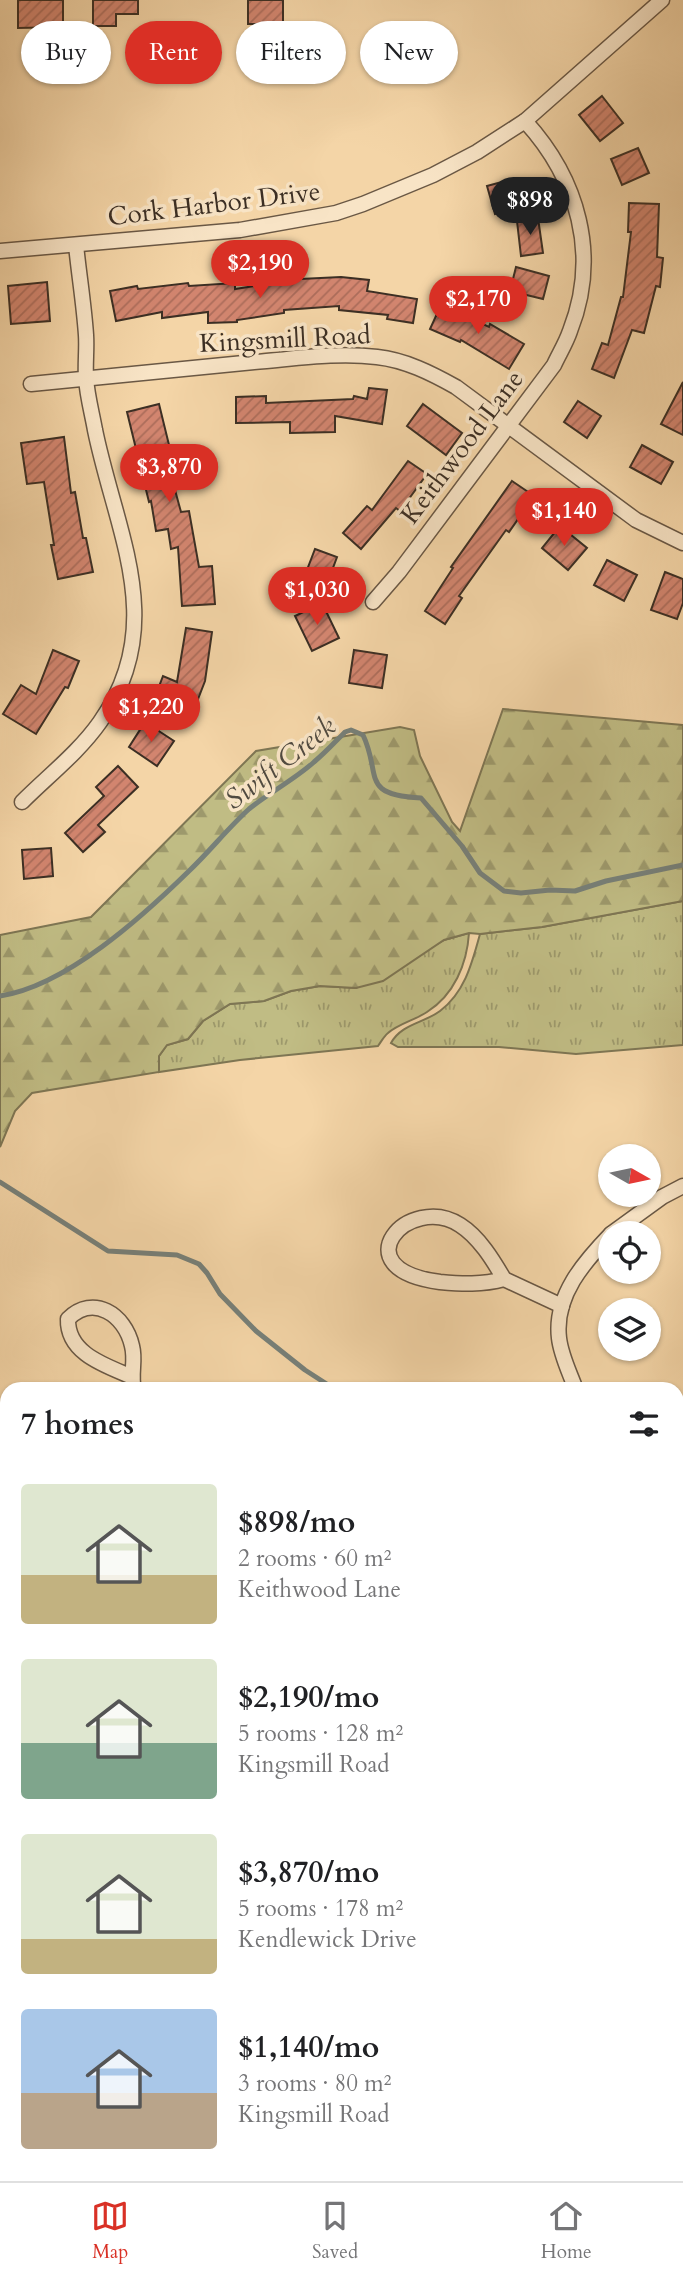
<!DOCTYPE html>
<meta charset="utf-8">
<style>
:root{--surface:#fff;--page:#f6f6f6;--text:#202124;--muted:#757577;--line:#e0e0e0;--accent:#d93025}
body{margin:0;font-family:Cardo,serif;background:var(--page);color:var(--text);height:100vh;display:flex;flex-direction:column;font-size:26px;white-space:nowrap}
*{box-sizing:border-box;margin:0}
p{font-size:23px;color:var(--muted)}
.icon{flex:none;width:38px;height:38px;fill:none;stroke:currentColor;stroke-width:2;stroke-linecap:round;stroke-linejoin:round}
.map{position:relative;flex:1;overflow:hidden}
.details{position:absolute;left:0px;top:1382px;width:684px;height:800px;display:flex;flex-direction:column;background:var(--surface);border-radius:21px 21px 0 0;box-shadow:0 2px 5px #0004}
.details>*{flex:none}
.top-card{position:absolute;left:21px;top:21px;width:642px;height:63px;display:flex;gap:14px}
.needle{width:46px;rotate:99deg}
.tools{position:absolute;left:598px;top:1144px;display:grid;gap:14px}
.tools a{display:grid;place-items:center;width:63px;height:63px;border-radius:50%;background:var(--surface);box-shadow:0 2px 5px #0004;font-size:35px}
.price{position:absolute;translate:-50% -60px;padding:0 16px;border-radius:24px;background:var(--accent);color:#fff;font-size:23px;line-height:46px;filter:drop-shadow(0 2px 4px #0008)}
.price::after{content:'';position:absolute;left:50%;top:42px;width:21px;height:16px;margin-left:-10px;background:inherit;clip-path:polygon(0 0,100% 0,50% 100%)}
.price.on{background:#222;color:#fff}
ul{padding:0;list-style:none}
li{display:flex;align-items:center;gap:21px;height:175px;padding:0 21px}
li span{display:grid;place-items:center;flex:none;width:196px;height:140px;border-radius:7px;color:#555}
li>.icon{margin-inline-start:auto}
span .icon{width:84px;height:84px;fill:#fffc;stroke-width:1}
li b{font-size:30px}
h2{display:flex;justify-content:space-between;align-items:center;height:84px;padding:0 21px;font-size:30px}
.tag{padding:0 24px;border-radius:32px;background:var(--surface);box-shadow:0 2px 5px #0004;font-size:24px;line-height:63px}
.tag.on{background:var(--accent);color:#fff}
.menu{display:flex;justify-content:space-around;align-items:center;height:98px;border-top:2px solid var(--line);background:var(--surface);font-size:19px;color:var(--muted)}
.menu a{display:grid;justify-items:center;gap:4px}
.menu .on{color:var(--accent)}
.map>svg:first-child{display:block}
.grass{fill:url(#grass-tufts);stroke:#7e7654;stroke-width:2}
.forest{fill:url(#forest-firs);stroke:#7e7654;stroke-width:2}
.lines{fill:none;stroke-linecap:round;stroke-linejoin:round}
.stream{stroke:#778079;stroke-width:5}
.building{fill:url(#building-hatch);stroke:#3c2f24;stroke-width:2}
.minor-casing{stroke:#6a5845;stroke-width:17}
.tertiary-casing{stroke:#6a5845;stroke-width:20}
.primary-casing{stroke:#3c2f24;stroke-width:25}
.minor{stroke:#f8e4c6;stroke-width:14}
.tertiary{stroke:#f8e4c6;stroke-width:18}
.primary{stroke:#f4d5a7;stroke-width:23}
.labels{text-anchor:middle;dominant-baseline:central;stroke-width:7;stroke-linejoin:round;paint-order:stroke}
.street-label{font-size:26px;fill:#3c2f24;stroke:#f8e4c6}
.water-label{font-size:28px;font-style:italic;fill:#504a40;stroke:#f8e4c6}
</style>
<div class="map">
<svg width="683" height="2181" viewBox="0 0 683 2181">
<defs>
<pattern id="grass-tufts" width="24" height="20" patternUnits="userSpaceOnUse" patternTransform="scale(1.75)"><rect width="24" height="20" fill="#c0bc84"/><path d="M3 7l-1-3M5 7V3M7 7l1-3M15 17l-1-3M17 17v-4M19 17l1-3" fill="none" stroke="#9d996c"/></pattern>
<pattern id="forest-firs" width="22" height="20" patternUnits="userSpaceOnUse" patternTransform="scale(1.75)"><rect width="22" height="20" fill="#c0bc84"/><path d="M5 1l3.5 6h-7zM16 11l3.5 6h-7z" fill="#9d996c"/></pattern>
<pattern id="building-hatch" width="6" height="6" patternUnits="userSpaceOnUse" patternTransform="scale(1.75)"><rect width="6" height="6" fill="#d2856f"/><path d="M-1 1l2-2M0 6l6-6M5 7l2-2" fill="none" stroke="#ac6d5b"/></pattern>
</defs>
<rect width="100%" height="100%" fill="#f4d5a7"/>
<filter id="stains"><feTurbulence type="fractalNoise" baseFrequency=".00286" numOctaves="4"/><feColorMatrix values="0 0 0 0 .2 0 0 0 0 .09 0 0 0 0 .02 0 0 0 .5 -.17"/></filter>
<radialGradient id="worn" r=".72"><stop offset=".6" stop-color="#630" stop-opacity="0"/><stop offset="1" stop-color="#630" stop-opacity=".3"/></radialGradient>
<g class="grass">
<path d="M683 901V1045L576 1054 499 1047H398L391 1043C401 1024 424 1023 440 1011 465 992 472 963 480 934L542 927Z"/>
<path d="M469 933C467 964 454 995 427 1012 415 1020 398 1024 388 1033 384 1036 381 1042 378 1046L240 1060 159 1072V1056L167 1045 188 1039 203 1021 230 1004 264 1001 291 991 320 986 356 988 444 940Z"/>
</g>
<polygon class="forest" points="503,709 683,725 683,901 542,927 480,934 469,933 444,940 383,981 356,988 320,986 291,991 264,1001 230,1004 203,1021 188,1039 167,1045 159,1056 159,1072 32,1093 15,1111 0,1147 0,935 91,917 256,751 400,727 414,730 420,756 452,822 460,831"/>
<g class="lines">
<g class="stream">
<path d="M0 996C66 986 142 917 189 871 210 851 228 828 249 809 270 792 294 780 314 762 325 753 335 742 345 732L351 730 363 735C382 775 359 795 421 798L462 846 480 873 504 891 521 893 550 890 575 891 606 881 683 865"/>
<polyline points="0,1182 108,1251 177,1255 199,1264 207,1273 220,1294 256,1331 305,1370 336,1390"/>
<polyline points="533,2175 547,2181"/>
<polyline points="507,2181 508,2175"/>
</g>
</g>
<g class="building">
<polygon points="18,0 63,0 63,27 18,28"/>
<polygon points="93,0 138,0 138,14 116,14 116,26 93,26"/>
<rect x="248" y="0" width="35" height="24"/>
<polygon points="602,96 623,123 600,141 579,115"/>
<polygon points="638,148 649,173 622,185 611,159"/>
<polygon points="513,179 521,207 495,214 487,186"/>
<polygon points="629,203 659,204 657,257 663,258 660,287 656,286 644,333 632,330 614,378 592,369 602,343 608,345 621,297 623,297 631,232 628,232"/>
<polygon points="538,218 543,253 521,256 517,221"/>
<polygon points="516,267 549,276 543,299 510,291"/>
<polygon points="341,277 369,280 367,291 417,299 413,323 387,319 388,315 339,310 339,306 284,310 284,313 237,320 237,322 208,323 208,312 162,318 162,312 116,321 110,291 137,286 138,289 188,283 189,286 235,283 235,289 300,279"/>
<polygon points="47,282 50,321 11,324 8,286"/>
<polygon points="441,305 489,327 490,324 524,344 509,369 461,340 460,342 430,329"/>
<polygon points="683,382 683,435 661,424"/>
<polygon points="369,388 387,390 382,424 335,416 335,432 290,433 290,422 236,423 236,397 266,396 266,403 353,399 354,396 367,399"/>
<polygon points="578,401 601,416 587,438 564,422"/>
<polygon points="159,404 169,445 163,446 181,512 189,511 199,567 212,566 215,604 182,606 178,547 171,549 168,529 156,531 151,501 149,502 127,412"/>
<polygon points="423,404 462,433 446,455 407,426"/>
<polygon points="64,437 71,493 75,492 83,538 86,538 93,572 58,579 51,545 54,545 44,482 27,484 21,443"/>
<polygon points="642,445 673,462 661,484 630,467"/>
<polygon points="408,461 427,474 400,511 396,508 361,549 343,533 367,506 372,510"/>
<polygon points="512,481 534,496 509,532 506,530 459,596 462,598 445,624 425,611 453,568 451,567"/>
<polygon points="560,526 587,548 568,570 542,548"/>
<polygon points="315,549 337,557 324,592 302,583"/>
<polygon points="607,560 637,575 624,601 594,585"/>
<polygon points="665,572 683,579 683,603 677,619 651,610"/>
<polygon points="322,603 339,638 312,651 295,616"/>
<polygon points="186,628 212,632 205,681 193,712 178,706 175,713 152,705 163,676 177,682"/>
<polygon points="53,650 79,661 68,688 65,687 36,734 3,714 21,685 36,694"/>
<polygon points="354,650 387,655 382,688 349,683"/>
<polygon points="145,722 174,741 157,766 129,747"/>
<polygon points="118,766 138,787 98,825 105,832 83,852 65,833 104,796 96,787"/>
<polygon points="51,848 53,876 24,879 22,850"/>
</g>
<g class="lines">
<defs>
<g id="minor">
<polyline points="0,251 240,230 336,213 363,204 433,175 477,152 525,121 662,0"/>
<path d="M31 384C105 377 179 369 254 362 294 359 336 352 377 357 405 360 431 373 456 387L636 520 683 543"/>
<path d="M373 602 399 572 554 365C559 354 566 343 570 331 600 255 578 179 525 121"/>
<path d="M22 802C48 776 79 752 100 722 169 624 116 533 95 430 92 413 87 395 86 378 85 364 87 349 86 335 84 305 79 275 76 245"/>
<polyline points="611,1234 662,1197 683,1186"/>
<path d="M504 1279C493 1260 479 1237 460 1225 409 1192 339 1269 440 1282 462 1284 482 1285 504 1279L562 1306"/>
<path d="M130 1376C104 1365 67 1353 68 1319 93 1294 125 1314 132 1346 136 1361 130 1374 134 1390"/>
<path d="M576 1390C570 1373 561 1356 559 1338 554 1296 584 1262 611 1234"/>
<polyline points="0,1777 7,1774"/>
<polyline points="327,2175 330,2181"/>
</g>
<polyline id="tertiary" points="677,1739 683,1742"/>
<g id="primary">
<polyline points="0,1561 7,1576"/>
<polyline points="0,1656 7,1670"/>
<polyline points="131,2181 131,2175"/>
<polyline points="173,2181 173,2175"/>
</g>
</defs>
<use href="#minor" class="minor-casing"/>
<use href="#tertiary" class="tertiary-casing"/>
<use href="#primary" class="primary-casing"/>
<use href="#minor" class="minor"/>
<use href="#tertiary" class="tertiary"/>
<use href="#primary" class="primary"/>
</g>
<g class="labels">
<g class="street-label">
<text transform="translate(214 204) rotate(-7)">Cork Harbor Drive</text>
<text transform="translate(285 339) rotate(-3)">Kingsmill Road</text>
<text transform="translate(462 447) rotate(-53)">Keithwood Lane</text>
</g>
<g class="water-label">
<text transform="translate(280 763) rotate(-38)">Swift Creek</text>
</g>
</g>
<rect width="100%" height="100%" filter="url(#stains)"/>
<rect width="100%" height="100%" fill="url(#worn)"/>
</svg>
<div class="tools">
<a><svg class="needle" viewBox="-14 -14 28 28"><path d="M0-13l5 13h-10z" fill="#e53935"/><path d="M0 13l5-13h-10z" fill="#757577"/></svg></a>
<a><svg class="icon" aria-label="locate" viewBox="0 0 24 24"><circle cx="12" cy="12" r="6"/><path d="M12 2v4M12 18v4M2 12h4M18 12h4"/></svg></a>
<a><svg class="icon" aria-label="layers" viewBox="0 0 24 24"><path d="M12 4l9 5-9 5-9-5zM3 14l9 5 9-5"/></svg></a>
</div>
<b class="price on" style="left:530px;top:237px">$898</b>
<b class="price" style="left:260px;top:300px">$2,190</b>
<b class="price" style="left:478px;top:336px">$2,170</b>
<b class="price" style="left:169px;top:504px">$3,870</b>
<b class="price" style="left:564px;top:548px">$1,140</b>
<b class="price" style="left:317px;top:627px">$1,030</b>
<b class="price" style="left:151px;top:744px">$1,220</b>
<div class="top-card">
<a class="tag">Buy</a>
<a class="tag on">Rent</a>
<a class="tag">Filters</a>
<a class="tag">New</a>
</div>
<section class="details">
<h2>7 homes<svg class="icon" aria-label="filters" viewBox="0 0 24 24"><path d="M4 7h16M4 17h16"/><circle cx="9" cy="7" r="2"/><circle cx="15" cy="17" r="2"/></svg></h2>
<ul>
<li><span style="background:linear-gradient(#dfe7d0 65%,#c2b280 0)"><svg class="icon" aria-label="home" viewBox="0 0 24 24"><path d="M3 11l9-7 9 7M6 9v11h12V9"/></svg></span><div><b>$898/mo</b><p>2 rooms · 60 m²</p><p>Keithwood Lane</p></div></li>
<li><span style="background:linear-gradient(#dfe7d0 60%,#7fa58c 0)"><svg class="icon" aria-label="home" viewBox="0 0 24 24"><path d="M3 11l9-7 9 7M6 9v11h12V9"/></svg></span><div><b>$2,190/mo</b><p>5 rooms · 128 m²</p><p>Kingsmill Road</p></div></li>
<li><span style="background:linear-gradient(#dfe7d0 75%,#c2b280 0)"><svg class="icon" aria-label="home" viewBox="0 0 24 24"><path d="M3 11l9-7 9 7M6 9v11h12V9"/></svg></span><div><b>$3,870/mo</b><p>5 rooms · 178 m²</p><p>Kendlewick Drive</p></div></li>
<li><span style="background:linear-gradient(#a9c7e8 60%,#b9a48a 0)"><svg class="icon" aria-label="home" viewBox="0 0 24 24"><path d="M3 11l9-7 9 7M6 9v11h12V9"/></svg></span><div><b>$1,140/mo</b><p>3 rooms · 80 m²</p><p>Kingsmill Road</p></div></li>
</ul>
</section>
</div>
<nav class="menu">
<a class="on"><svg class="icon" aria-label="map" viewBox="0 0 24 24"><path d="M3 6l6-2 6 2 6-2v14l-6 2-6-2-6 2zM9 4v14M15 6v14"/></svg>Map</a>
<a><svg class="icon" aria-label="saved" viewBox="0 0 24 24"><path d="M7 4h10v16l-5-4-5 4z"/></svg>Saved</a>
<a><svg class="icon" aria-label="home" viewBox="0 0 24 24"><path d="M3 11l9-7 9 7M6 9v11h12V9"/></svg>Home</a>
</nav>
